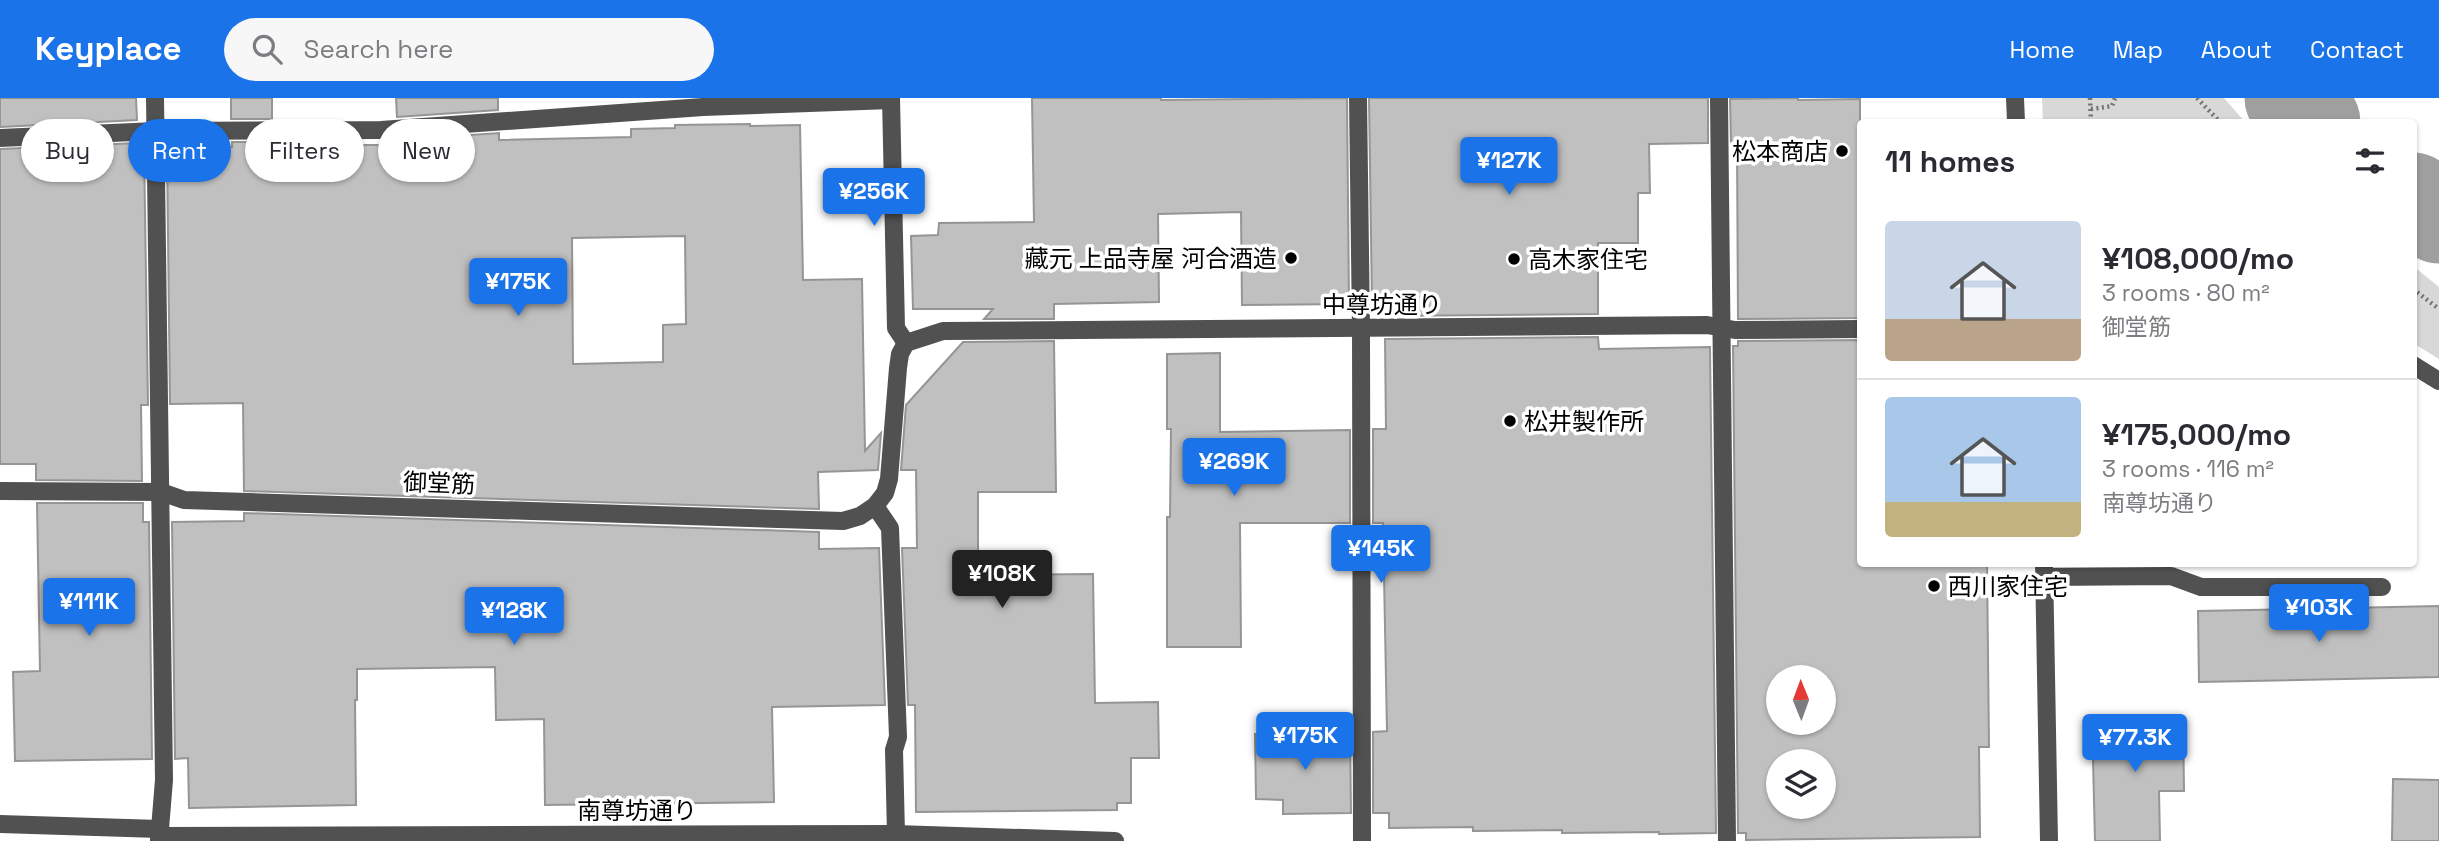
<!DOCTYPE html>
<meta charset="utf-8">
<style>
:root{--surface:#fff;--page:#f7f7f7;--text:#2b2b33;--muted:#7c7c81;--line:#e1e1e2;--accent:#1a73e8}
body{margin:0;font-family:"Space Grotesk","Noto Sans JP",sans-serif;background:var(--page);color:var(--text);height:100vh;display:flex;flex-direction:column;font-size:26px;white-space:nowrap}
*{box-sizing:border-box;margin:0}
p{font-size:23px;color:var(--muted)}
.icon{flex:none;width:38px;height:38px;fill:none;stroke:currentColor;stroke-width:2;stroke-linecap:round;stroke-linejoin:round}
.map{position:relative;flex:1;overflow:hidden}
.sheet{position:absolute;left:1857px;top:21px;width:560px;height:448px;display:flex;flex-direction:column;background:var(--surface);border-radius:7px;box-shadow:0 2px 5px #0004}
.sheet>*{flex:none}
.hud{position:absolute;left:21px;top:21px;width:665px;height:63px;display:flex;gap:14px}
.needle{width:46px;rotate:359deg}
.controls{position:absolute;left:1766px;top:567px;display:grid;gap:14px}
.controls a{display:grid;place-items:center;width:70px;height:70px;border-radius:50%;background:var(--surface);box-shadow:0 2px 5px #0004;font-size:35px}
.price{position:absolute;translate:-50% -60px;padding:0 16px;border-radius:7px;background:var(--accent);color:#fff;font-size:23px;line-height:46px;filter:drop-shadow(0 2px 4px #0008)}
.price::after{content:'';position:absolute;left:50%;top:42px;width:21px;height:16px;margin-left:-10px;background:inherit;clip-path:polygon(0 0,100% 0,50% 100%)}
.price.selected{background:#222;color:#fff}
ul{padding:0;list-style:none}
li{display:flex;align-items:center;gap:21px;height:175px;padding:0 28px}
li+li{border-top:2px solid var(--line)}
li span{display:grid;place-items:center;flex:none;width:196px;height:140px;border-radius:7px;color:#555}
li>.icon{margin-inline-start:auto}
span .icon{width:84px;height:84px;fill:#fffc;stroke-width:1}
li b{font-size:30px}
h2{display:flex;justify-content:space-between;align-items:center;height:84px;padding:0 28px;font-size:30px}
.tag{padding:0 24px;border-radius:32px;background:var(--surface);box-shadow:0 2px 5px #0004;font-size:24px;line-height:63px}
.tag.selected{background:var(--accent);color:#fff}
header{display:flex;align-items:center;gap:42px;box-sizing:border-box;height:98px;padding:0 35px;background:var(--accent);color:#fff}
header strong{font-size:33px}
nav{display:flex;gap:38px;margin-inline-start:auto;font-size:24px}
.search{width:490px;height:63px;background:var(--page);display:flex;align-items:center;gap:18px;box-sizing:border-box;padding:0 24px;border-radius:38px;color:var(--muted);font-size:26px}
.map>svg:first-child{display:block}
.green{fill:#d8d8d8}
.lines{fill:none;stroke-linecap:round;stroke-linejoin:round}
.river{stroke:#9f9f9f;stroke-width:93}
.building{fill:#c0c0c0;stroke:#959595;stroke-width:2;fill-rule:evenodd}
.path{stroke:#737373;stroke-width:4.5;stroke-dasharray:2 3.5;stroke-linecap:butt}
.minor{stroke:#515151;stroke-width:18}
.poi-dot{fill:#000;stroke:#fff;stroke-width:2.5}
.labels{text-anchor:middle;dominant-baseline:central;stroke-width:7;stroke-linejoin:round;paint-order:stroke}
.poi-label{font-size:24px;fill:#000;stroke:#fff;text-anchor:start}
.street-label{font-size:24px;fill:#000;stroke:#fff}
</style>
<header>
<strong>Keyplace</strong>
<div class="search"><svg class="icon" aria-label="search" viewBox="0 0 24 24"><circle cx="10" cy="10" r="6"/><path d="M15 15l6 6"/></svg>Search here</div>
<nav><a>Home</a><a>Map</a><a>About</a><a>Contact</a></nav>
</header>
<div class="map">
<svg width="2439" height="743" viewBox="0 0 2439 743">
<rect width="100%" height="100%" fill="#fff"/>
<g class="green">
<polygon points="2042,0 2224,0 2245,24 2043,24"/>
<polygon points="2413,168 2439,189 2439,261 2413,245"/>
</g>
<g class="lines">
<g class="river">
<polyline points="2291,0 2314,24"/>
<polyline points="2413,101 2439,119"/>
</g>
</g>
<g class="building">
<polygon points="0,0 136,0 137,22 0,29"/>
<rect x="231" y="0" width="41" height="21"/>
<polygon points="396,0 498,0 498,12 397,19"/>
<polygon points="1032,0 1161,0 1161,2 1347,0 1349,206 1242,207 1241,114 1158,116 1159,204 1054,206 1054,221 984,221 993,211 913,211 911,138 938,137 939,125 1034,124"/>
<polygon points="1369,0 1708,0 1708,45 1649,46 1650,95 1638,95 1638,145 1598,145 1598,216 1385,218 1384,206 1372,206"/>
<polygon points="1798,0 1798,2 1860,1 1860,220 1738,221 1737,45 1731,45 1730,1"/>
<path d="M750 26V28L800 27 803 182 862 181 865 353 881 335 878 372 818 374 819 411 244 393 243 305 170 306 167 50 232 49V44H272V47H397V42L499 35V42L631 39V31L675 30V27ZM685 138 686 226 663 227V264L573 266 572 140Z"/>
<polygon points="137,45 137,51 144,50 148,307 141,307 142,383 36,382 36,366 0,366 0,51"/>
<polygon points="1598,239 1599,251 1710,249 1716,735 1659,736 1659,734 1562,735 1562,732 1473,733 1473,729 1389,730 1389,715 1373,715 1373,634 1387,633 1383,425 1373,425 1373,331 1386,331 1385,241"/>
<path d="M1860 242V466H1987L1989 649H1979L1980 739 1746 742V735H1738L1733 248H1738V243ZM1778 579H1824V625H1778ZM1778 663H1824V709H1778Z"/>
<polygon points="1054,243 1056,394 978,394 978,477 1093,476 1095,605 1158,604 1159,660 1131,660 1131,705 1117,705 1117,712 916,714 915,607 908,607 902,450 917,450 916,372 901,372 906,307 963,244"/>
<polygon points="1220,255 1220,334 1350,332 1350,425 1240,425 1241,549 1167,549 1167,419 1170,419 1171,331 1167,331 1167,256"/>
<polygon points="37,405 143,405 143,424 149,424 152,661 15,663 13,574 40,573"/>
<polygon points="244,415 819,434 819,451 879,450 885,607 772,609 774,704 545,707 544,621 496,622 495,569 357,571 357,602 355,602 356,707 189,710 188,660 175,661 172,424 244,423"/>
<polygon points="2439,508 2439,579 2199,584 2198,513"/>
<polygon points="2183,618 2184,693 2159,693 2160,743 2095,743 2092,621"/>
<polygon points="1350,634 1351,715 1283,716 1283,702 1256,701 1255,636"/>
<polygon points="2393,681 2439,682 2439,743 2392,743"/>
</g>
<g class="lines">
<g class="path">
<polyline points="2090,0 2091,24"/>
<polyline points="2197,0 2220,24"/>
<polyline points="2091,11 2112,8 2115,0"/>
<polyline points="2413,191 2439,211"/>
</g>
<g class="minor">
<polyline points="155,0 164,682 159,743"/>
<polyline points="891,0 896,230 906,245"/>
<polyline points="1358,0 1361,231 1362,743"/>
<polyline points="1719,0 1727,743"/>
<polyline points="2015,0 2016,24"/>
<polyline points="0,40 156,33 381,32 703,9 891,2"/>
<polyline points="906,245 943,233 1707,227 1735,232 1860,231"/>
<polyline points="2413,267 2439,283"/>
<polyline points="0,393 161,394 184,402 843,423 860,418 875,408"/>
<polyline points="2044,466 2049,743"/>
<polyline points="2045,479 2171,478 2201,489 2382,489"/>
<polyline points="0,726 159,731"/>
<polyline points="896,736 894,652 898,639 890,430 875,408 885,395 889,381 898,270 900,256 906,245"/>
<polyline points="159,738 896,736 1115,743"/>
</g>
</g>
<g class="poi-dot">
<circle cx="1842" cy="53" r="7"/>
<circle cx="1291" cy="160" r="7"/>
<circle cx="1514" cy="161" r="7"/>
<circle cx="1510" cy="323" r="7"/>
<circle cx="1934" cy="488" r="7"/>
</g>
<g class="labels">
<g class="poi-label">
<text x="1828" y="53" text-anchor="end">松本商店</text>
<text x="1277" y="160" text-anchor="end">藏元 上品寺屋 河合酒造</text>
<text x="1528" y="161">高木家住宅</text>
<text x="1524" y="323">松井製作所</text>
<text x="1948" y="488">西川家住宅</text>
</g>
<g class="street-label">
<text x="1382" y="206">中尊坊通り</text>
<text transform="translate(439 385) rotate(2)">御堂筋</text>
<text x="637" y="712">南尊坊通り</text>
</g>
</g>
</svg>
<div class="controls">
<a><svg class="needle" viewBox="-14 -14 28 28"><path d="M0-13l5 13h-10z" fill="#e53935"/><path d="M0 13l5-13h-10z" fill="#7c7c81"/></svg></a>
<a><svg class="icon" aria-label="layers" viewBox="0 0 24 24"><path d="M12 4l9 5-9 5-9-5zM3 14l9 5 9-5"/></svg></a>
</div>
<b class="price" style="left:1509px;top:99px">¥127K</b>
<b class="price" style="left:874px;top:130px">¥256K</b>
<b class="price" style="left:518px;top:220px">¥175K</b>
<b class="price" style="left:1234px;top:400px">¥269K</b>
<b class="price" style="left:1381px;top:487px">¥145K</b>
<b class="price selected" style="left:1002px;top:512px">¥108K</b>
<b class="price" style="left:89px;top:540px">¥111K</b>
<b class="price" style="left:2319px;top:546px">¥103K</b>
<b class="price" style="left:514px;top:549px">¥128K</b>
<b class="price" style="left:1305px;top:674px">¥175K</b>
<b class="price" style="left:2135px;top:676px">¥77.3K</b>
<div class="hud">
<a class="tag">Buy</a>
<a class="tag selected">Rent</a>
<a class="tag">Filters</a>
<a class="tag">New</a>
</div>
<section class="sheet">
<h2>11 homes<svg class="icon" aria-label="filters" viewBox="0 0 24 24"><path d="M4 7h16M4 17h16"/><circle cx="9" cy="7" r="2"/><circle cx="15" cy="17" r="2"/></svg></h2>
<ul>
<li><span style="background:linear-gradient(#c9d6e8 70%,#b9a48a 0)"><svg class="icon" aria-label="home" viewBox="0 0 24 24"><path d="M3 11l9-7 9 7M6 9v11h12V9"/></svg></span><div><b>¥108,000/mo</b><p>3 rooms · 80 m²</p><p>御堂筋</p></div></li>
<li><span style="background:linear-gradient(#a9c7e8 75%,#c2b280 0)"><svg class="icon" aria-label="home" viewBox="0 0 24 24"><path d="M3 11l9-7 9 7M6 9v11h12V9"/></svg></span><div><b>¥175,000/mo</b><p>3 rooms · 116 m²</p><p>南尊坊通り</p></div></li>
</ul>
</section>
</div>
